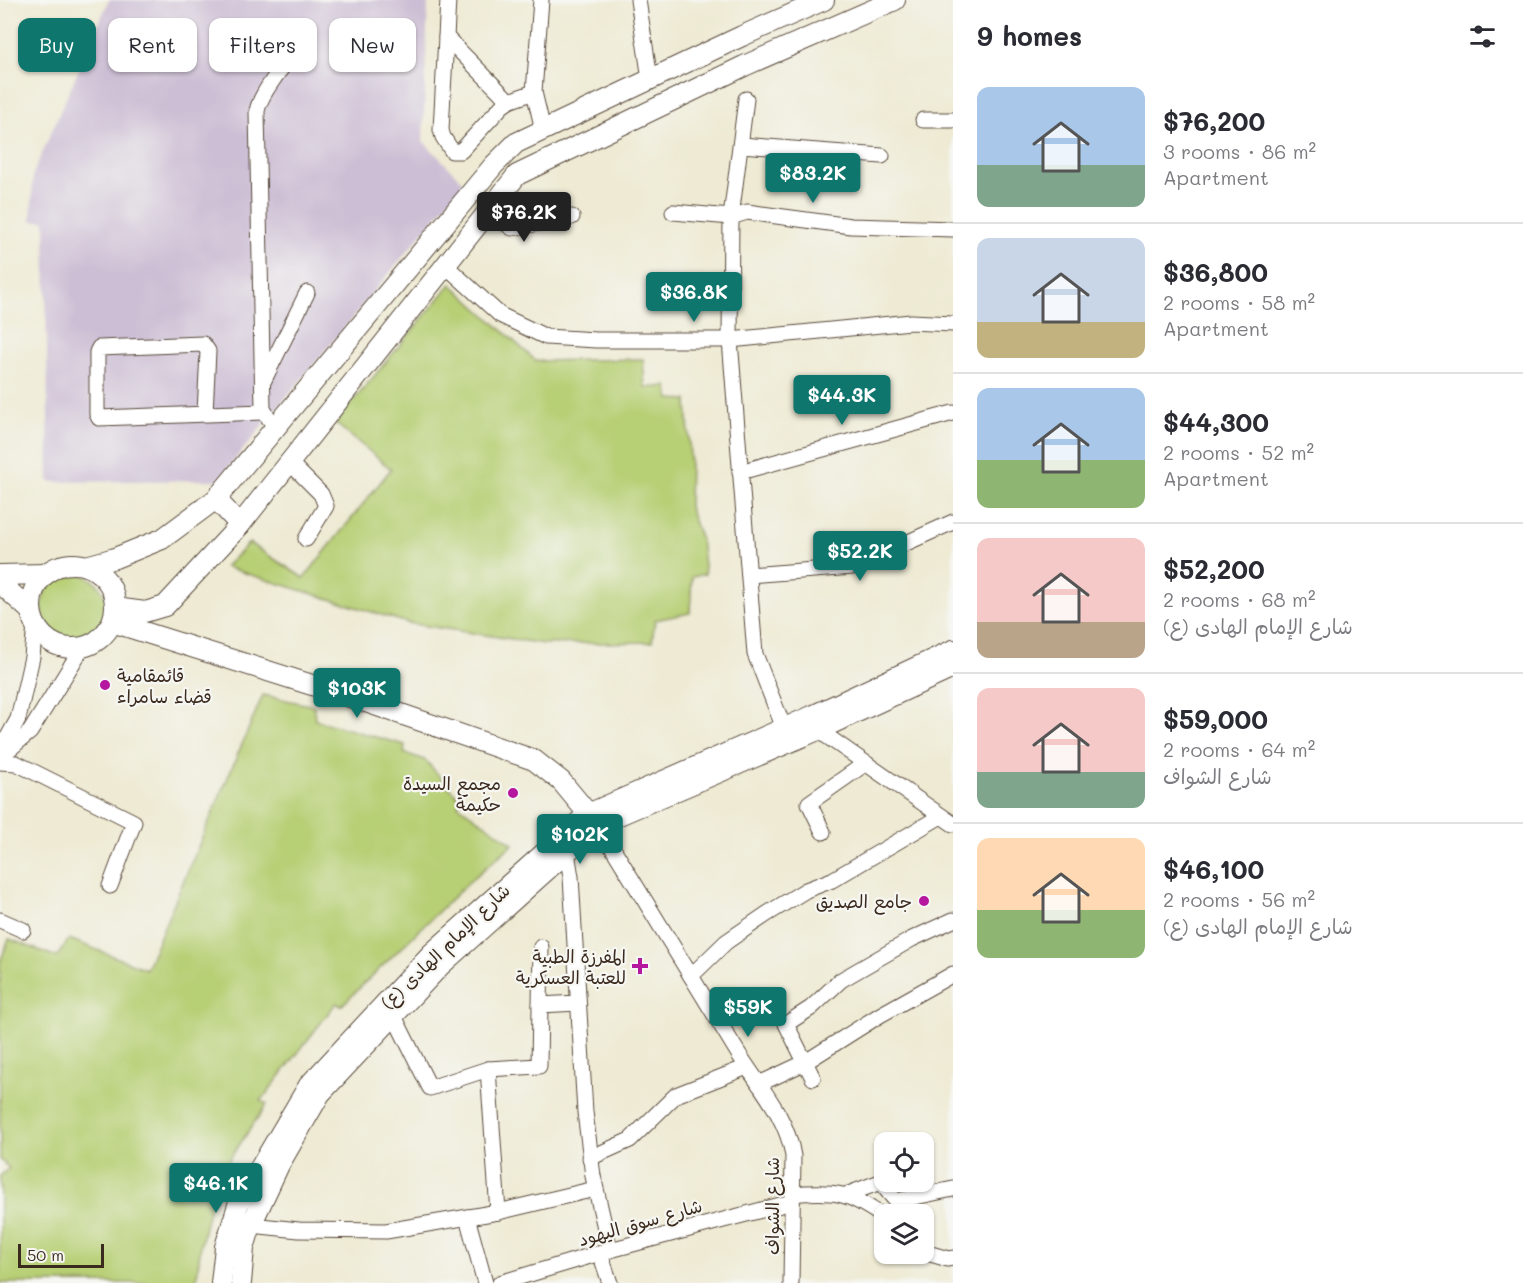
<!DOCTYPE html>
<meta charset="utf-8">
<style>
:root{--surface:#fff;--page:#f2f2f3;--text:#2b2b33;--muted:#7c7c81;--line:#e1e1e2;--accent:#0f766e}
body{margin:0;font-family:Mali,"Playpen Sans Arabic",sans-serif;background:var(--page);color:var(--text);height:100vh;display:flex;flex-direction:column;font-size:22px;white-space:nowrap}
*{box-sizing:border-box;margin:0}
p{font-size:20px;color:var(--muted)}
.icon{flex:none;width:33px;height:33px;fill:none;stroke:currentColor;stroke-width:2;stroke-linecap:round;stroke-linejoin:round}
.map{position:relative;flex:1;overflow:hidden}
.side{display:flex;flex-direction:column;background:var(--surface);width:570px}
.side>*{flex:none}
.banner{position:absolute;left:18px;top:18px;width:570px;height:54px;display:flex;gap:12px}
.buttons{position:absolute;left:874px;top:1132px;display:grid;gap:12px}
.buttons a{display:grid;place-items:center;width:60px;height:60px;border-radius:12px;background:var(--surface);box-shadow:0 2px 4px #0004;font-size:30px}
.scale{position:absolute;left:18px;bottom:15px;width:86px;box-sizing:border-box;padding-left:6px;border:3px solid #3b2a1e;border-top:0;font-size:16px;line-height:21px;white-space:nowrap;color:#3b2a1e;-webkit-text-stroke:4px #f6f6f2;paint-order:stroke}
.price{position:absolute;translate:-50% -51px;padding:0 14px;border-radius:6px;background:var(--accent);color:#fff;font-size:20px;line-height:39px;filter:drop-shadow(0 2px 3px #0008)}
.price::after{content:'';position:absolute;left:50%;top:36px;width:18px;height:14px;margin-left:-9px;background:inherit;clip-path:polygon(0 0,100% 0,50% 100%)}
.price.current{background:#222;color:#fff}
ul{padding:0;list-style:none}
li{display:flex;align-items:center;gap:18px;height:150px;padding:0 24px}
li+li{border-top:2px solid var(--line)}
li span{display:grid;place-items:center;flex:none;width:168px;height:120px;border-radius:12px;color:#555}
li>.icon{margin-inline-start:auto}
span .icon{width:72px;height:72px;fill:#fffc;stroke-width:1}
li b{font-size:26px}
h2{display:flex;justify-content:space-between;align-items:center;height:72px;padding:0 24px;font-size:26px}
.tag{padding:0 21px;border-radius:12px;background:var(--surface);box-shadow:0 2px 4px #0004;font-size:21px;line-height:54px}
.tag.current{background:var(--accent);color:#fff}
main{display:flex;flex:1;min-height:0}
.map>svg:first-child{display:block}
.industrial{fill:#ccbed4}
.green{fill:#b7cf74;stroke:#797c49;stroke-width:1.5}
.lines{fill:none;stroke-linecap:round;stroke-linejoin:round}
.minor-casing{stroke:#564739;stroke-width:17}
.major-casing{stroke:#564739;stroke-width:22}
.minor{stroke:#fff;stroke-width:15}
.major{stroke:#fff;stroke-width:20}
.poi-dot{fill:#b5179e;stroke:#f6f6f2;stroke-width:2}
.labels{text-anchor:middle;dominant-baseline:central;stroke-width:4.5;stroke-linejoin:round;paint-order:stroke}
.poi-label{font-size:18px;fill:#3b2a1e;stroke:#f6f6f2;text-anchor:end}
.street-label{font-size:18px;fill:#3b2a1e;stroke:#f6f6f2}
</style>
<main>
<div class="map">
<svg width="953" height="1283" viewBox="0 0 953 1283">
<rect width="100%" height="100%" fill="#f6f6f2"/>
<filter id="ink" filterUnits="userSpaceOnUse"><feTurbulence type="fractalNoise" baseFrequency=".0167" numOctaves="2"/><feDisplacementMap in="SourceGraphic" scale="12" xChannelSelector="R" yChannelSelector="G"/><feConvolveMatrix kernelMatrix="1 2 1 2 8 2 1 2 1" color-interpolation-filters="sRGB"/></filter>
<filter id="wash" filterUnits="userSpaceOnUse"><feTurbulence type="fractalNoise" baseFrequency=".008" numOctaves="4" result="noise"/><feDisplacementMap in="SourceGraphic" scale="24" xChannelSelector="R" yChannelSelector="G"/><feGaussianBlur stdDeviation="1.35" result="paint"/><feColorMatrix in="noise" values="0 0 0 0 0 0 0 0 0 0 0 0 0 0 0 0 0 1.4 0 .05"/><feComposite in="paint" operator="in"/></filter>
<g filter="url(#wash)">
<rect width="100%" height="100%" fill="#eeead3"/>
<polygon class="industrial" points="109,0 428,0 423,141 464,183 218,480 49,482 45,221 31,221 33,174"/>
<g class="green">
<polygon points="451,284 536,361 643,359 645,388 667,386 670,399 687,400 690,458 689,507 701,540 705,574 692,577 690,613 655,620 652,642 544,644 408,623 225,567 249,543 304,578 391,469 335,423"/>
<circle cx="74" cy="606" r="32"/>
<polygon points="263,695 314,706 315,720 405,745 404,753 425,760 461,800 458,805 513,844 469,882 341,1006 336,1003 261,1101 267,1104 216,1179 201,1244 196,1283 0,1283 0,1176 9,1168 0,1160 0,962 9,939 57,957 69,939 146,969"/>
</g>
</g>
<g filter="url(#ink)">
<g class="lines">
<defs>
<g id="minor">
<polyline points="448,0 441,130 443,137 452,151 461,151 502,106 509,101 534,92"/>
<polyline points="541,0 534,92 543,130"/>
<polyline points="638,0 650,79"/>
<polyline points="446,37 509,101"/>
<polyline points="746,99 731,217 730,340 755,654 787,736"/>
<polyline points="923,120 953,120"/>
<polyline points="741,145 882,156"/>
<polyline points="489,210 512,228 572,217"/>
<polyline points="673,212 731,217 747,212 851,226 953,229"/>
<polyline points="445,265 500,315 546,337 596,340 730,340 911,322 953,324"/>
<polyline points="264,380 307,293"/>
<polyline points="205,413 208,351 203,344 99,348 97,352 97,414 99,418 264,412"/>
<path d="M270 420 263 409 257 111C261 90 293 54 307 36"/>
<polyline points="289,462 321,494 326,506 306,539"/>
<polyline points="740,472 953,413"/>
<polyline points="749,575 853,567 953,522"/>
<polyline points="814,722 818,730 953,824"/>
<polyline points="0,751 18,719 32,657 35,625"/>
<polyline points="0,757 30,732 82,648"/>
<polyline points="0,762 16,763 134,822 110,886"/>
<path d="M598 824C644 899 689 973 735 1048 756 1083 787 1115 793 1156L791 1283"/>
<polyline points="823,832 809,803 866,763"/>
<polyline points="567,852 571,877 585,1112 593,1176 610,1250"/>
<polyline points="0,920 23,930"/>
<polyline points="691,976 726,942 767,914 806,890 832,880 941,816"/>
<polyline points="540,1005 578,1003"/>
<polyline points="393,1014 430,1088 488,1069 539,1066 541,947"/>
<polyline points="813,1078 786,1024 811,1008 841,980 912,939 953,920"/>
<polyline points="759,1084 804,1063 880,1015 953,974"/>
<polyline points="590,1158 630,1140 676,1095 747,1067"/>
<path d="M792 1194C835 1190 849 1192 885 1218"/>
<polyline points="846,1195 880,1182 896,1201 953,1189"/>
<polyline points="498,1212 595,1189"/>
<polyline points="467,1217 485,1283"/>
<polyline points="251,1225 299,1230 386,1231 498,1212 488,1069"/>
<polyline points="924,1252 948,1259 953,1258"/>
<polyline points="600,1253 610,1283"/>
<polyline points="500,1283 610,1250 792,1202"/>
</g>
<g id="major">
<polyline points="216,499 240,525"/>
<circle cx="73" cy="606" r="42"/>
<polyline points="86,566 115,558 162,539 216,499 494,165 516,143 742,36 824,0"/>
<polyline points="0,575 46,574"/>
<polyline points="0,583 31,611"/>
<polyline points="115,608 145,612 165,606 240,525 517,175 744,66 895,0"/>
<polyline points="112,622 369,703 534,760 561,781 595,822"/>
<polyline points="221,1283 225,1247 238,1205 309,1085 431,954 588,814 812,716 953,650"/>
<polyline points="241,1283 244,1248 251,1225 279,1165 320,1094 441,965 598,824 818,730 953,668"/>
</g>
</defs>
<use href="#minor" class="minor-casing"/>
<use href="#major" class="major-casing"/>
<use href="#minor" class="minor"/>
<use href="#major" class="major"/>
</g>
</g>
<g class="poi-dot">
<circle cx="105" cy="685" r="6"/>
<circle cx="513" cy="793" r="6"/>
<circle cx="924" cy="901" r="6"/>
<path d="M637 957h6v6h6v6h-6v6h-6v-6h-6v-6h6z"/>
</g>
<g class="labels">
<g class="poi-label">
<text x="117" y="675" text-anchor="start">قائمقامية<tspan x="117" dy="21">قضاء سامراء</tspan></text>
<text x="501" y="783">مجمع السيدة<tspan x="501" dy="21">حكيمة</tspan></text>
<text x="912" y="901">جامع الصديق</text>
<text x="626" y="956">المفرزة الطبية<tspan x="626" dy="21">للعتبة العسكرية</tspan></text>
</g>
<g class="street-label">
<text transform="translate(445 946) rotate(-44)">شارع الإمام الهادی (ع)</text>
<text transform="translate(772 1206) rotate(-90)">شارع الشواف</text>
<text transform="translate(640 1222) rotate(-16)">شارع سوق اليهود</text>
</g>
</g>
</svg>
<div class="buttons">
<a><svg class="icon" aria-label="locate" viewBox="0 0 24 24"><circle cx="12" cy="12" r="6"/><path d="M12 2v4M12 18v4M2 12h4M18 12h4"/></svg></a>
<a><svg class="icon" aria-label="layers" viewBox="0 0 24 24"><path d="M12 4l9 5-9 5-9-5zM3 14l9 5 9-5"/></svg></a>
</div>
<div class="scale">50 m</div>
<b class="price" style="left:813px;top:204px">$83.2K</b>
<b class="price current" style="left:524px;top:243px">$76.2K</b>
<b class="price" style="left:694px;top:323px">$36.8K</b>
<b class="price" style="left:842px;top:426px">$44.3K</b>
<b class="price" style="left:860px;top:582px">$52.2K</b>
<b class="price" style="left:357px;top:719px">$103K</b>
<b class="price" style="left:580px;top:865px">$102K</b>
<b class="price" style="left:748px;top:1038px">$59K</b>
<b class="price" style="left:216px;top:1214px">$46.1K</b>
<div class="banner">
<a class="tag current">Buy</a>
<a class="tag">Rent</a>
<a class="tag">Filters</a>
<a class="tag">New</a>
</div>
</div>
<section class="side">
<h2>9 homes<svg class="icon" aria-label="filters" viewBox="0 0 24 24"><path d="M4 7h16M4 17h16"/><circle cx="9" cy="7" r="2"/><circle cx="15" cy="17" r="2"/></svg></h2>
<ul>
<li><span style="background:linear-gradient(#a9c7e8 65%,#7fa58c 0)"><svg class="icon" aria-label="home" viewBox="0 0 24 24"><path d="M3 11l9-7 9 7M6 9v11h12V9"/></svg></span><div><b>$76,200</b><p>3 rooms · 86 m²</p><p>Apartment</p></div></li>
<li><span style="background:linear-gradient(#c9d6e8 70%,#c2b280 0)"><svg class="icon" aria-label="home" viewBox="0 0 24 24"><path d="M3 11l9-7 9 7M6 9v11h12V9"/></svg></span><div><b>$36,800</b><p>2 rooms · 58 m²</p><p>Apartment</p></div></li>
<li><span style="background:linear-gradient(#a9c7e8 60%,#8fb573 0)"><svg class="icon" aria-label="home" viewBox="0 0 24 24"><path d="M3 11l9-7 9 7M6 9v11h12V9"/></svg></span><div><b>$44,300</b><p>2 rooms · 52 m²</p><p>Apartment</p></div></li>
<li><span style="background:linear-gradient(#f6c9c9 70%,#b9a48a 0)"><svg class="icon" aria-label="home" viewBox="0 0 24 24"><path d="M3 11l9-7 9 7M6 9v11h12V9"/></svg></span><div><b>$52,200</b><p>2 rooms · 68 m²</p><p>شارع الإمام الهادی (ع)</p></div></li>
<li><span style="background:linear-gradient(#f6c9c9 70%,#7fa58c 0)"><svg class="icon" aria-label="home" viewBox="0 0 24 24"><path d="M3 11l9-7 9 7M6 9v11h12V9"/></svg></span><div><b>$59,000</b><p>2 rooms · 64 m²</p><p>شارع الشواف</p></div></li>
<li><span style="background:linear-gradient(#ffd9b3 60%,#8fb573 0)"><svg class="icon" aria-label="home" viewBox="0 0 24 24"><path d="M3 11l9-7 9 7M6 9v11h12V9"/></svg></span><div><b>$46,100</b><p>2 rooms · 56 m²</p><p>شارع الإمام الهادی (ع)</p></div></li>
</ul>
</section>
</main>
